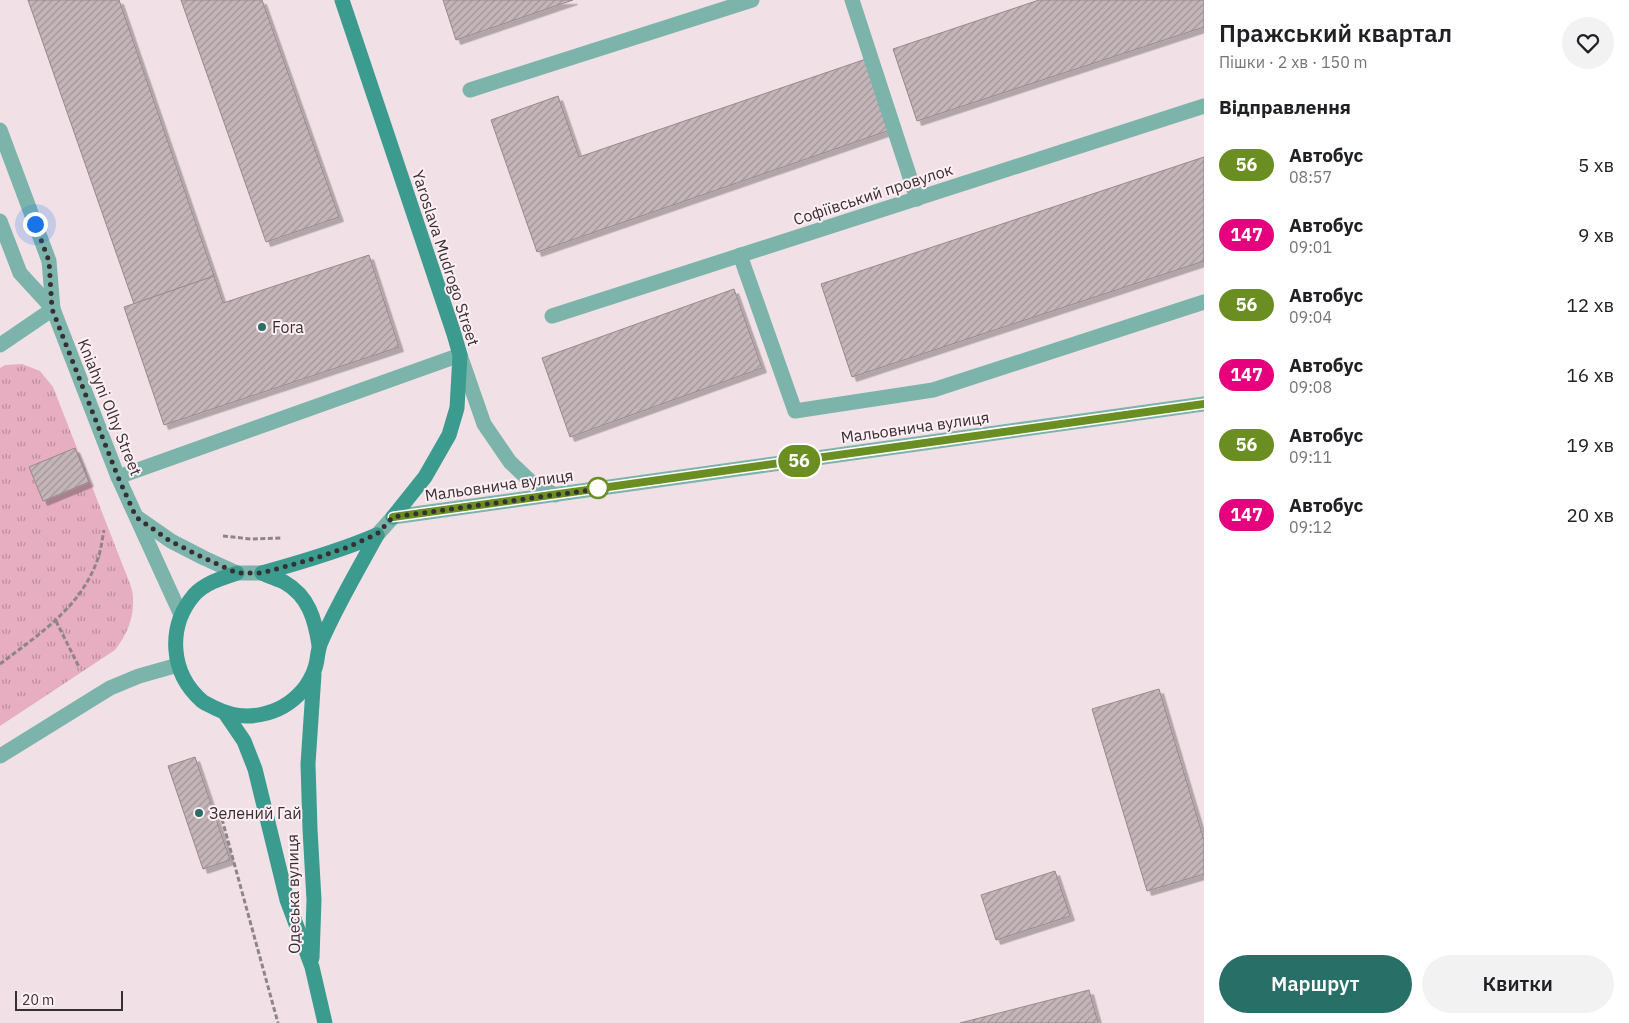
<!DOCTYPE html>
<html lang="uk">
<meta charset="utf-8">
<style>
body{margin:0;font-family:"IBM Plex Sans",sans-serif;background:#f2f2f2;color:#202124;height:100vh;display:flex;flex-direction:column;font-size:19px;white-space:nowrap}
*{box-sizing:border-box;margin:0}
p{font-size:16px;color:#757577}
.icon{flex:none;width:28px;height:28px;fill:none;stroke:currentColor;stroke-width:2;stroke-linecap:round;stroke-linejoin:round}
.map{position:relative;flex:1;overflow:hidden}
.details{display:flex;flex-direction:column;background:#fff;width:425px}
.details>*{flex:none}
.badge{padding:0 10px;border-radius:16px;font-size:18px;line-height:32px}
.scale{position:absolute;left:15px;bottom:12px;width:108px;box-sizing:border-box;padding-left:5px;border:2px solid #363031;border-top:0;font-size:14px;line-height:18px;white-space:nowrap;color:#363031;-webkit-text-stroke:4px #ffeef3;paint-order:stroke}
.you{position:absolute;width:25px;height:25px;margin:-12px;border:4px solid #fff;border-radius:50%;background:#1a73e8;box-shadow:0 0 0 8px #1a73e833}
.map>.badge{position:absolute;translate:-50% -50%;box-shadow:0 0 0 2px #fff}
h2{padding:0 15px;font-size:19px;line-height:45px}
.round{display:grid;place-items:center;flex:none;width:52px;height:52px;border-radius:26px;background:#f2f2f2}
.headline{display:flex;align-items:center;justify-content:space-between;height:85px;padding:0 15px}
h1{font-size:24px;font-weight:600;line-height:38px}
.primary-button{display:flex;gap:10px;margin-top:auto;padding:10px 15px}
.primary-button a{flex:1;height:58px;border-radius:30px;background:#286f67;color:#fff;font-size:20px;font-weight:600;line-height:58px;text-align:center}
.primary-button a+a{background:#f2f2f2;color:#202124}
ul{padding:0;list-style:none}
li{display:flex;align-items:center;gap:15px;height:70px;padding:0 15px}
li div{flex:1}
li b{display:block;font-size:19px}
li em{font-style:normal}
li .badge{min-width:55px;font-weight:700;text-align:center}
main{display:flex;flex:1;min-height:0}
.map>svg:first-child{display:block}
</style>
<main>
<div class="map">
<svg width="1204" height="1023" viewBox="0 0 1204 1023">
<defs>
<pattern id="grass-tufts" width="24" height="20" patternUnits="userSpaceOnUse" patternTransform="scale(1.25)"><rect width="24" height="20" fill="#e6aec0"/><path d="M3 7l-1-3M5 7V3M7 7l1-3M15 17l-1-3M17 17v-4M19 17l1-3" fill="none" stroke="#bb8e9d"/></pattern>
<pattern id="building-hatch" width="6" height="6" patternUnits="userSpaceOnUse" patternTransform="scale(1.25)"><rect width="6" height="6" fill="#c4b5b9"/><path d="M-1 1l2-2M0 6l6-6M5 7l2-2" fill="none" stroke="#a09497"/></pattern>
<filter id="shadow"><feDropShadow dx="4.5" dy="4.5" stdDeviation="0" flood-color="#0004"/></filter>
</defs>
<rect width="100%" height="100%" fill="#f1e1e6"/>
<!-- grass -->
<path fill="url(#grass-tufts)" d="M22,364L40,371L53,387L125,571C128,579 133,589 133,598C134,619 127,634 115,650L0,726V368L5,365Z"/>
<!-- building -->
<g fill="url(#building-hatch)" stroke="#98898d" filter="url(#shadow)">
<path d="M28,0H119L214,276L134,304Z"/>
<path d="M181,0H262L339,217L266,242Z"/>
<path d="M443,0H573L456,40Z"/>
<path d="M1039,0H1204V27L917,121L893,49Z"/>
<path d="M869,58L893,129L537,252L491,120L558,96L579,157Z"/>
<path d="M1204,157V261L852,377L821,284Z"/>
<path d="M369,255L399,347L164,425L124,307L214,276L223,303Z"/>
<path d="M734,289L762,368L570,437L542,358Z"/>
<path d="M75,448L89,482L43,501L29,467Z"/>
<path d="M1159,689L1204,840V874L1147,891L1092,709Z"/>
<path d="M195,757L230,860L203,869L168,766Z"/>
<path d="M1055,871L1070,916L996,940L981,895Z"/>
<path d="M1089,990L1098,1023H960Z"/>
</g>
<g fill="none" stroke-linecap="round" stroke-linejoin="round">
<!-- path -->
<g stroke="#8f8587" stroke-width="3" stroke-dasharray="5 2.5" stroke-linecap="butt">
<path d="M223,536L251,539L281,538"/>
<path d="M56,621L79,667"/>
<path d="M0,664C38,635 80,608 97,561C101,551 102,540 104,530"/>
<path d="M222,819L278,1023"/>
</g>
<!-- service -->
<g stroke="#7cb4ac" stroke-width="15">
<path d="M852,0L917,199"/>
<path d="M470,90L752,0"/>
<path d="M740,255L795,411L933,390L1204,302"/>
<path d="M118,477L460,355"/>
</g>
<!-- minor -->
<g stroke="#7cb4ac" stroke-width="15">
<path d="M0,130L49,261L53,309L118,477L181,615"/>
<path d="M0,221L20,273L53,309"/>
<path d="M552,316L1204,106"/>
<path d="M0,345L53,309"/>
<path d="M460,355L484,424L510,462L530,481L555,495"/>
<path d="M393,517L1204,404"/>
<path d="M138,518L171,541L204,558L237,573"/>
<path d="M0,756L110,688L139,676L178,665"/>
</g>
<!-- tertiary -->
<g stroke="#7cb4ac" stroke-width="15">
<path d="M377,535L393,517"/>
<path d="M237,573H262"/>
</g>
<!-- secondary -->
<g stroke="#3b9b8f" stroke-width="15">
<path d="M342,0L454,334L460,355L457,408L449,435L425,477L393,517"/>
<path d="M237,573C222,578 205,583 194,595C167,627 170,673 202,701C206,704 211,706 215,708C244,723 280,716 302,691C307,686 313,675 315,668C318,660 317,651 321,642C337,605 358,570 377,535"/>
<path d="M262,573C302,562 340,551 377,535"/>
<path d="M262,573C269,576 277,579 284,582C309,596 315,620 319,645"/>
<path d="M225,713L244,741L255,769L287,900L312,967L325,1023"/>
<path d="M312,958L314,900L310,829L308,764L314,674"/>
</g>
</g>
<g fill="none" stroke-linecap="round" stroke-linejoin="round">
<defs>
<path id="line" d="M393,517L1204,404"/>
</defs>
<!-- line casing -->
<use href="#line" stroke="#fff" stroke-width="11"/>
<!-- line -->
<use href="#line" stroke="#6b8e23" stroke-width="8"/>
<!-- walk -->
<path stroke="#363031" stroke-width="5" stroke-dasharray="0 9" d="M35,224L49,261L52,309L118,477L136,517L170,541L204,558L237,573H262L316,558L348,547L377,534L393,517L605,488H598"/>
</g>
<!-- markers -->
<g fill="#286f67" stroke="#ffeef3" stroke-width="2">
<circle cx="262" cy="327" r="5"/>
<circle cx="199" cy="813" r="5"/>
</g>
<circle fill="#fff" stroke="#6b8e23" stroke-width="2.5" cx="598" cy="488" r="10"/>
<g text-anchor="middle" stroke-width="4" stroke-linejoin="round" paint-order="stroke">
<!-- street labels -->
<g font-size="16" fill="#363031" stroke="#ffeef3">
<text transform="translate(873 194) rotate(-18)" y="6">Софіївський провулок</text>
<text transform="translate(446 258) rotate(72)" y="6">Yaroslava Mudrogo Street</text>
<text transform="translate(110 407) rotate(68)" y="6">Kniahyni Olhy Street</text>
<text transform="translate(915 427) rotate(-8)" y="6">Мальовнича вулиця</text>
<text transform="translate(499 485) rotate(-8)" y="6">Мальовнича вулиця</text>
<text transform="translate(293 894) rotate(-91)" y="6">Одеська вулиця</text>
</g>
<!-- poi labels -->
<g font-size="16" fill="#363031" stroke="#ffeef3" text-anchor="start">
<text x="272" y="333">Fora</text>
<text x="209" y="819">Зелений Гай</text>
</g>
</g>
</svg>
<div class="scale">20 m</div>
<div class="you" style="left:35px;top:224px"></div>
<b class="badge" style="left:799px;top:461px;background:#6b8e23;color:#fff">56</b>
</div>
<section class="details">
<div class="headline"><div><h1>Пражський квартал</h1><p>Пішки · 2 хв · 150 m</p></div><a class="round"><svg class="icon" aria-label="heart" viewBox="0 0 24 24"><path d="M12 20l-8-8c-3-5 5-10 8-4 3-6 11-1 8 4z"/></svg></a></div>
<h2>Відправлення</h2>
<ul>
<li><span class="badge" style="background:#6b8e23;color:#fff">56</span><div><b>Автобус</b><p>08:57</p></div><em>5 хв</em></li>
<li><span class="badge" style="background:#e6007e;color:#fff">147</span><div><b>Автобус</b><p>09:01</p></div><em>9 хв</em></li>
<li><span class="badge" style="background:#6b8e23;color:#fff">56</span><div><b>Автобус</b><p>09:04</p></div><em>12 хв</em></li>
<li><span class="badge" style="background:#e6007e;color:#fff">147</span><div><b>Автобус</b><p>09:08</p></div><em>16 хв</em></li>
<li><span class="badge" style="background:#6b8e23;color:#fff">56</span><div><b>Автобус</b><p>09:11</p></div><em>19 хв</em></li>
<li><span class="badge" style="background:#e6007e;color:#fff">147</span><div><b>Автобус</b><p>09:12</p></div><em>20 хв</em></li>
</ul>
<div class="primary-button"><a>Маршрут</a><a>Квитки</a></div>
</section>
</main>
